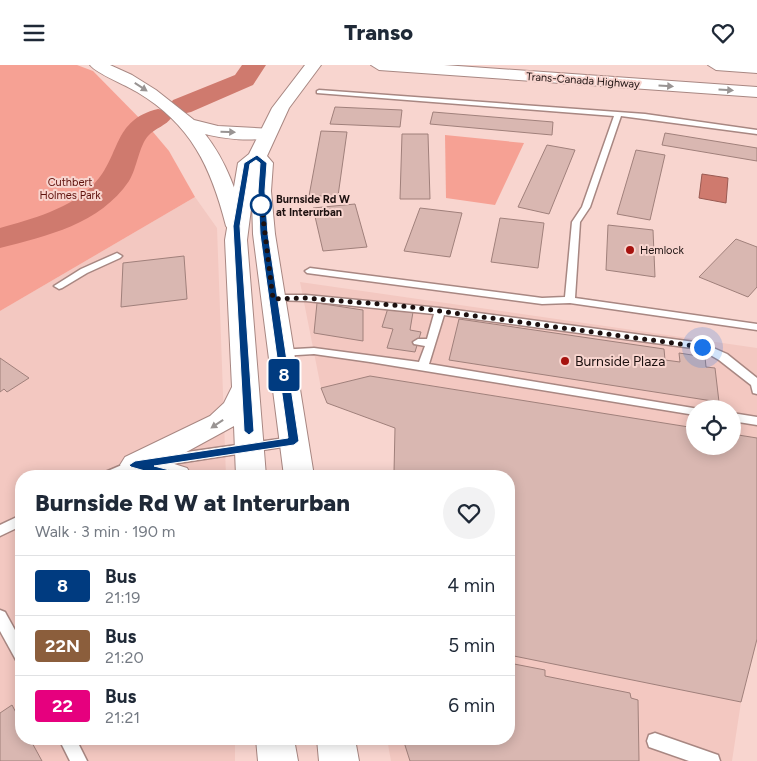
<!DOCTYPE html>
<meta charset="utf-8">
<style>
body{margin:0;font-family:Figtree,sans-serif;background:#f2f2f3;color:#1f2937;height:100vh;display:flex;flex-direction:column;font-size:19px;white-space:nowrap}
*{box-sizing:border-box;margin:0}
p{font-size:16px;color:#747a83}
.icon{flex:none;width:28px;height:28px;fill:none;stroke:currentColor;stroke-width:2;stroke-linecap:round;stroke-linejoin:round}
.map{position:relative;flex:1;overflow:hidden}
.details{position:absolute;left:15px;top:405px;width:500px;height:275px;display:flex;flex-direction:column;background:#fff;border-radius:20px;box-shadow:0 2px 12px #0003}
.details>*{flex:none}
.badge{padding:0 10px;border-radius:4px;font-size:18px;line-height:32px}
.tools{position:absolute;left:686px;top:335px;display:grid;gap:10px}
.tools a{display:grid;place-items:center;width:55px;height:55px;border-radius:50%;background:#fff;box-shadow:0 2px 12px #0003;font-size:25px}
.you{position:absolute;width:25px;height:25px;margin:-12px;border:4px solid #fff;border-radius:50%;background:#1a73e8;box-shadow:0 0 0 8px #1a73e833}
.map>.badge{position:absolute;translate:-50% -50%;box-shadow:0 0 0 2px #fff}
.round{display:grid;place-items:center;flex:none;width:52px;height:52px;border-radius:26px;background:#f2f2f3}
.head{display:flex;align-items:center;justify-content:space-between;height:85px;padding:0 20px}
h1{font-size:24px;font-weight:800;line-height:38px}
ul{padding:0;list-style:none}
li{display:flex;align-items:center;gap:15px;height:60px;padding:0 20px;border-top:1px solid #e0e1e3}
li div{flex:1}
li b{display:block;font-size:19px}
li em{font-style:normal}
li .badge{min-width:55px;font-weight:700;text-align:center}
header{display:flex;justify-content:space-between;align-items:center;height:65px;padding:0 20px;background:#fff;font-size:22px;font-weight:800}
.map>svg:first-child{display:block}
</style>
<header><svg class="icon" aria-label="menu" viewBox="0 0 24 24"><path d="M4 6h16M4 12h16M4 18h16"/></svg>Transo<svg class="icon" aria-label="heart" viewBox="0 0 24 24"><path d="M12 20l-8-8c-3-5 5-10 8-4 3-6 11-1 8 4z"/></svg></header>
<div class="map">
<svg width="757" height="696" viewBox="0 0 757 696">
<rect width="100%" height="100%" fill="#f8d5cf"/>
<!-- built -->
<g fill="#f3c8c1">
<path d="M195,132L217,163L226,411H21V674H235V696H0V246Z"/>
<path d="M300,217L757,283V373L733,369L732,344H695V363L370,311L321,323Z"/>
<path d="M509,590L741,637L732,696H391L387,674H509Z"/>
</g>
<!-- green -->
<g fill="#f6a194">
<path d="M0,0H77L93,6L153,67L169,86L195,132L0,246Z"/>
<path d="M445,70L524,78L495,140L446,133Z"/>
</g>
<!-- water -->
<path fill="#cf7a6e" stroke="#9a5a52" d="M702,109L728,113L726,138L699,133Z"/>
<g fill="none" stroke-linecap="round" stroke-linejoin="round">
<!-- river -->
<g fill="#cf7a6e" fill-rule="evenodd">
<path d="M242,0H266L253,20L191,47L182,49L173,47L169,41L173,35L235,10Z"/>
<path d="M158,44L168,46L172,52C166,61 155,63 148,71C139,81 137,103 129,116C100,159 47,171 0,183V163C32,154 70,144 94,119C121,91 112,55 158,44Z"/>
</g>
</g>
<!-- building -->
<g fill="#d9b7b1" stroke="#a0807b">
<path d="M335,42L402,45L400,62L330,59Z"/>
<path d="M433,47L553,57L552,70L430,59Z"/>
<path d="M321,66L347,67L338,131H309Z"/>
<path d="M665,68L757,83V96L662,80Z"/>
<path d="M402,69H428L430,134H400Z"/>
<path d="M547,80L575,85L549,149L518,142Z"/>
<path d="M636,85L665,90L650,155L617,149Z"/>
<path d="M355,139L367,182L323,186L313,143Z"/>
<path d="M420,143L462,148L450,192L404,186Z"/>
<path d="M500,153L544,158L538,203L491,197Z"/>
<path d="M608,160L653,165L655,212L606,205Z"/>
<path d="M736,174L757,182V222L748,232L699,212Z"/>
<path d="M184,191L187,234L121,242L123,198Z"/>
<path d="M317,238L363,245V276L314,268Z"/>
<path d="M388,243L413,247L410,265L421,267L415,287L387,283L393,264L382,262Z"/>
<path d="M459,254L664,284L665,295L680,297L679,288L705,292L706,302L715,303L719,337L449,295Z"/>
<path d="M0,293L29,313L7,327L4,324L0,327Z"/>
<path d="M370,311L695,363V381H732V369L757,373V574L741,637L509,590V411H371L394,407L395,363L327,338L321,323Z"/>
<path d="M509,598L545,605V611L630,628L631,633L638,635L639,696H410L403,674H509Z"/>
<path d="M12,640L21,657V674H30L42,696H0V648Z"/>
</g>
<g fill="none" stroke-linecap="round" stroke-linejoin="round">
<defs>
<g id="lane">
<path d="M319,25L645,49L757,65V69L621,51L590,142L580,157L575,233L757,259V265L570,238L542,239L307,208L305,206L310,203L542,233L565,232L572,157L582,142L614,51L317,28V26Z"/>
<path d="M117,188L122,191L120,193L87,208L62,223L59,224L54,221L81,204Z"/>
<path d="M273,230H306L440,243L702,278L727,289L757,313V329L753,328L751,320L719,295L700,284L444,250L429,299L699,344H695V350L370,297L314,289L281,291L277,289L276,287L277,285L314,283L419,297L425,281L414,279L413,277L418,274H427L434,249L306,236L270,235L268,233L270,231Z"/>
<path d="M732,348L757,352V360L732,356Z"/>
<path d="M294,372L298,373L300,376L298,379L294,380L159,401L155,399L153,396L155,393L159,391Z"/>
<path d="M136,394L140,396L142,399L140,402L119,411H101L103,408Z"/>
<path d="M21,450V461L0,471V460Z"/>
<path d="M0,545L5,547L21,576V597L16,595L0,566Z"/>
<path d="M655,668L718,690L720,696H689L649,682L647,676L649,670Z"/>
<path d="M59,674H76L87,696H70Z"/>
</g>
<g id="secondary">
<path d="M305,0H321L289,43L267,91L273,98L271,126L275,169L314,411H284L253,169L252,136L247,175L266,411H236L234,361L168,397L187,403L192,411H134L125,408L120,400L125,392L210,351L224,338L232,322L225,175L238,98L249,89L272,43Z"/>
<path d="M256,674H294L298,696H258Z"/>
<path d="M317,674H355L359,696H319Z"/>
</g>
<g id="highway">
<path d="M90,0H110L132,10L156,25L194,55L218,61L272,64L275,68L272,72C252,77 225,74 205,69C227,97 237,128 246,161L243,165L236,167L229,165L226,161C211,102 191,59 137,27C126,20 97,9 90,0Z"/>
<path d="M371,0H444L757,22V32L379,5Z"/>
<path d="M708,0H757V8L716,5Z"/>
</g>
</defs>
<!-- lane casing -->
<use href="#lane" stroke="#a88782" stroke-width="3"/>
<!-- secondary casing -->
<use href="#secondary" stroke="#a88782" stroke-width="2"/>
<!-- highway casing -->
<use href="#highway" stroke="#a88782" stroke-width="2"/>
<!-- lane -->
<use href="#lane" fill="#fff" fill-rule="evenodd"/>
<!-- secondary -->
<use href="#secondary" fill="#fff" fill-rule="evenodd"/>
<!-- highway -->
<use href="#highway" fill="#fff" fill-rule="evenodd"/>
</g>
<!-- one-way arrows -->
<defs><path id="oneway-solid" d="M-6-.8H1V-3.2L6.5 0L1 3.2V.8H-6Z" transform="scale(1.25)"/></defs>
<g fill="#999493">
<use href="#oneway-solid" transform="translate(666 21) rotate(4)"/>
<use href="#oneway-solid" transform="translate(141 22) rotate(33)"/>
<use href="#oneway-solid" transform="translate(726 25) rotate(4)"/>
<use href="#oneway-solid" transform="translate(228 67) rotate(2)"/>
<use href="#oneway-solid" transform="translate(217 359) rotate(146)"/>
</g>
<!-- line -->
<path fill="#003b80" stroke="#fff" d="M257,90L267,98L265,126L268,169L299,376L294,380L154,401L181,408V414L177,415L131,402L129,400L135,396L288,373L260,169L258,126L260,98L256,95L250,99L240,161L254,366L249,370L244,366L233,161L244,98Z"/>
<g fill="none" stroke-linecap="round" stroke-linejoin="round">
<!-- walk -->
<path stroke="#1d1110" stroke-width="5" stroke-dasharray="0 9" d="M261,140V136L273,234L306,233L403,241L702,282"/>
</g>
<!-- markers -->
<circle fill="#fff" stroke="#003b80" stroke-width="2.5" cx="261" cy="140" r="10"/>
<g fill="#a6120e" stroke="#f8d5cf" stroke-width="2">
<circle cx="630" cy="185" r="5"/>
<circle cx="565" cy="296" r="5"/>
</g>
<g text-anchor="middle" stroke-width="4" stroke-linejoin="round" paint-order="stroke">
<!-- far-street labels -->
<g font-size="11" fill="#1d1110" stroke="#f8d5cf">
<text transform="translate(583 15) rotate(4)" y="4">Trans-Canada Highway</text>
</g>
<!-- far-park labels -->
<g font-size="11" fill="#5f120d" stroke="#f8d5cf">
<text x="70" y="121">Cuthbert<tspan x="70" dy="13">Holmes Park</tspan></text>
</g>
<!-- far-stop labels -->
<g font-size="11" font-weight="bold" fill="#1d1110" stroke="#f8d5cf" text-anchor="start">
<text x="276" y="138">Burnside Rd W<tspan x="276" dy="13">at Interurban</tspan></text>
</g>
<!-- far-poi labels -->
<g font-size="11" fill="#1d1110" stroke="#f8d5cf" text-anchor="start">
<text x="640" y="189">Hemlock</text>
</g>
<!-- poi labels -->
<g font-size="14" fill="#1d1110" stroke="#f8d5cf" text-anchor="start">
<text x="575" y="301">Burnside Plaza</text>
</g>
</g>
</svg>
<div class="tools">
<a><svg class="icon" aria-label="locate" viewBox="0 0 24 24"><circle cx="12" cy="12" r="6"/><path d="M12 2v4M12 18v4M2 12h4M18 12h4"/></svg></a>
</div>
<div class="you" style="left:702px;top:282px"></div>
<b class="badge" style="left:284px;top:310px;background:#003b80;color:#fff">8</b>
<section class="details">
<div class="head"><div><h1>Burnside Rd W at Interurban</h1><p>Walk · 3 min · 190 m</p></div><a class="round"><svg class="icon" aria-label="heart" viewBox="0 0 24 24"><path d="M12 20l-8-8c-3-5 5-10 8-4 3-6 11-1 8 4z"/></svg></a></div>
<ul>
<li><span class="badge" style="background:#003b80;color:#fff">8</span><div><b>Bus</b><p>21:19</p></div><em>4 min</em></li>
<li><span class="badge" style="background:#8b5e3c;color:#fff">22N</span><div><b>Bus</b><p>21:20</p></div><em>5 min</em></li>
<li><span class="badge" style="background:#e6007e;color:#fff">22</span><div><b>Bus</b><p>21:21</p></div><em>6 min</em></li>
</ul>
</section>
</div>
